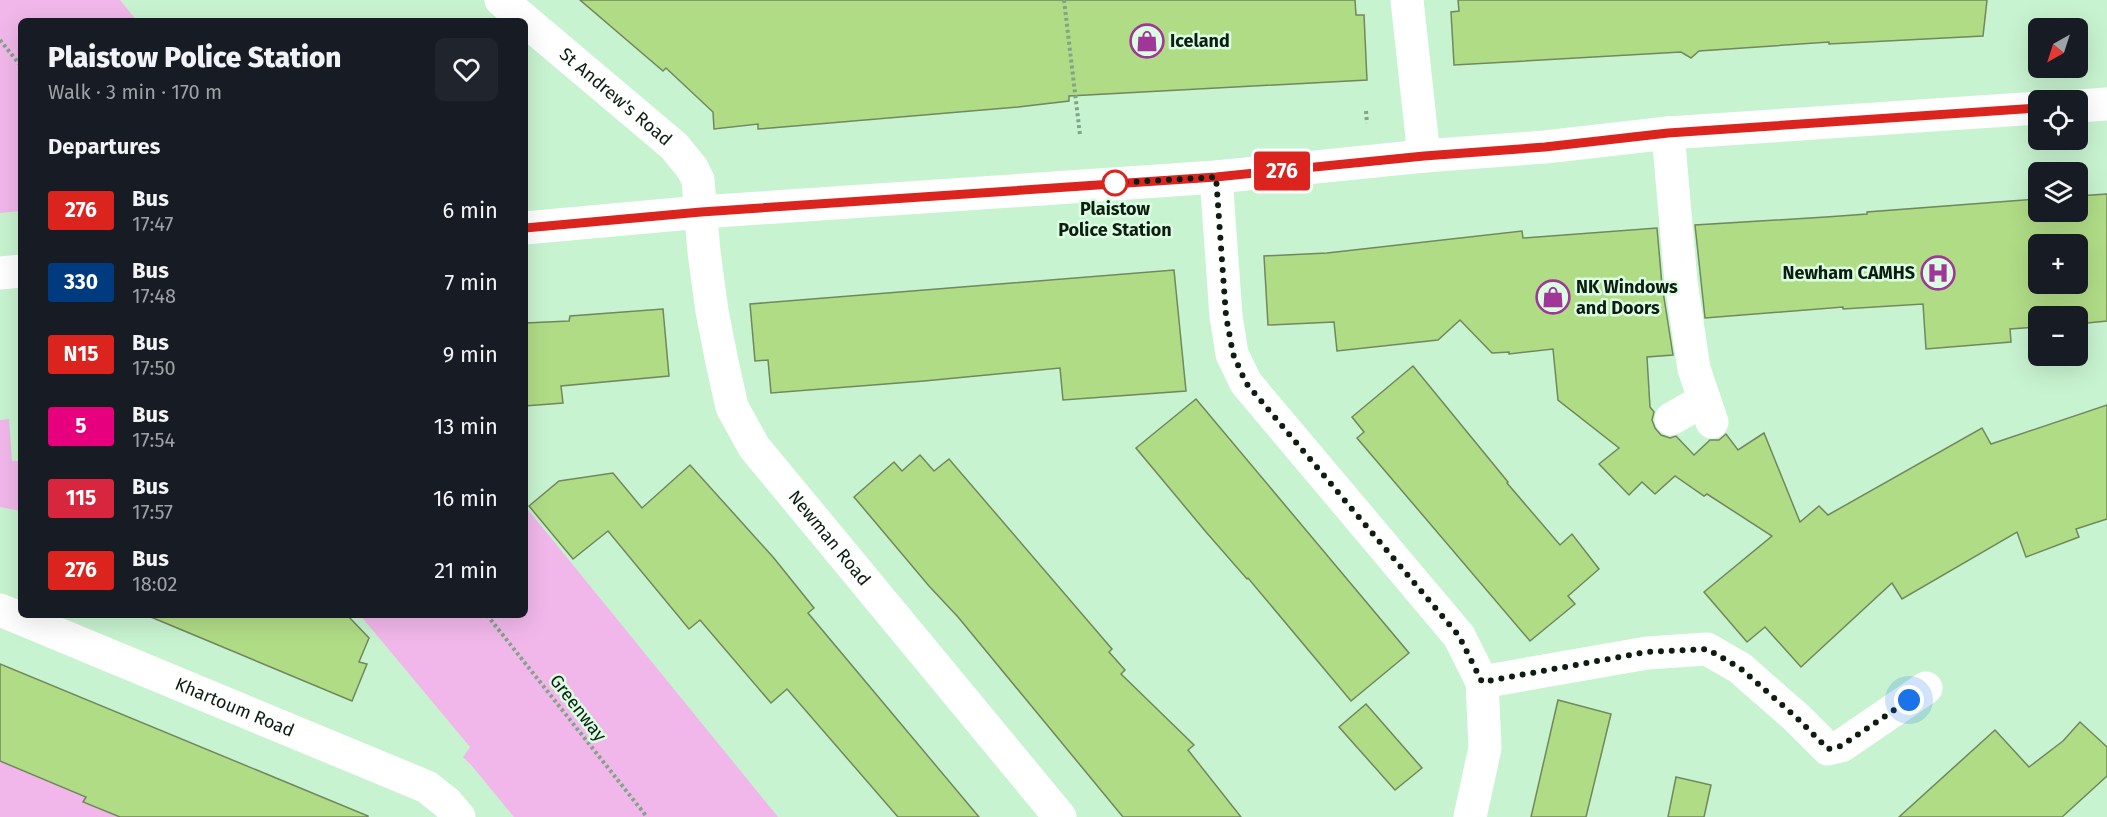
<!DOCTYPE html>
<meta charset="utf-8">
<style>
body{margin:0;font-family:"Fira Sans",sans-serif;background:#20242c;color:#f1f3f6;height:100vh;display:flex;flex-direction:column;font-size:22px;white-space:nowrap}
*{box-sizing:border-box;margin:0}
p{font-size:20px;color:#9ea1a6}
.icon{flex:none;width:33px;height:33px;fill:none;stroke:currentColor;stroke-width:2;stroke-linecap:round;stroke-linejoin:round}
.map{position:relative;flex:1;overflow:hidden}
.drawer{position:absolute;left:18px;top:18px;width:510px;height:600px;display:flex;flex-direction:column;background:#171b24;border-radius:9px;box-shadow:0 6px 24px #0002}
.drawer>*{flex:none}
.badge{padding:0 12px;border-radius:4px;font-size:21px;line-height:39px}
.needle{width:39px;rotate:219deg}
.tools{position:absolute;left:2028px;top:18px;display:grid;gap:12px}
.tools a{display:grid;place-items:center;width:60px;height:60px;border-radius:9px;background:#171b24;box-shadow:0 6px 24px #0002;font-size:30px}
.you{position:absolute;width:30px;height:30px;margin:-15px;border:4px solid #fff;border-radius:50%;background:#1a73e8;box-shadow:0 0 0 9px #1a73e833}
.map>.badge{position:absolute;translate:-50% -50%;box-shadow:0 0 0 3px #fff}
h2{padding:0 30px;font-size:22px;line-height:54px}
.round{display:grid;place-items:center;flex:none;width:63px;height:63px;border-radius:9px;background:#20242c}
.overview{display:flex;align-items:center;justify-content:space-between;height:102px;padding:0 30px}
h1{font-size:28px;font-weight:800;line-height:45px}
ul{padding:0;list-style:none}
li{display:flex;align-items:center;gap:18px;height:72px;padding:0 30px}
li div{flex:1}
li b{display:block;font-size:22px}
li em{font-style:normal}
li .badge{min-width:66px;font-weight:700;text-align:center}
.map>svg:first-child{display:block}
</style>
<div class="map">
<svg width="2107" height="817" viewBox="0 0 2107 817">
<rect width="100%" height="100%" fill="#c8f3d0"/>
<!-- green -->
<g fill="#f1b7ea">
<path d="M0,0H120L137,21H21V211L0,213Z"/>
<path d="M9,419L12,461H21V511L0,507V420Z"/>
<path d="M525,506L778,817H514L472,766L463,757L470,747L360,615H525Z"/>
<path d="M0,745L14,767L57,784L91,785L84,802L124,817H0Z"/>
</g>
<!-- building -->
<g fill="#b1dc86" stroke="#71875d" stroke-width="1.5" fill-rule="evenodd">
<path d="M580,0H1355L1356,15H1364L1367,80L1069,96V101L1018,107L758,129V124L714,129L713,112L666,68L663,71Z"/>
<path d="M1458,0H1987L1983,36L1829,44V42L1699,51L1691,58L1681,52L1454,65L1451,12L1459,11Z"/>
<path d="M2107,194V321L2078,324V316H2038V327L2010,329L2011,342L1926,349L1923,304L1843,309V307L1705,318L1695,225L1826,217L1867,214V212L2038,199V212H2078V196ZM2038,244H2078V284H2038Z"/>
<path d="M1657,228L1662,285L1673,355L1647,357L1650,407L1654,412L1652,420L1655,428L1661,435L1670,438L1676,436L1694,455L1710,440H1719L1726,434L1738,450L1764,433L1800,522L1819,506L1828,515L1982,428L1991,444L2107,405V519L2076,529L2079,537L2026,557L2017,532L1902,599L1892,583L1801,667L1765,627L1747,642L1704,592L1772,536L1707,494L1704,496L1675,476L1655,494L1642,482L1629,495L1599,464L1619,448L1558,400L1553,349L1509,354V352L1492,353L1460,320L1438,340L1337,351L1334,322L1268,325L1264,256L1327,253L1522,231L1523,238Z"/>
<path d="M1174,270L1186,391L1063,400L1060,368L924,381L771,393L768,360L755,361L750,304Z"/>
<path d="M663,309L669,376L561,386L563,403L525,406V323L569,321L570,316Z"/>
<path d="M1413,366L1508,482L1507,483L1560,545L1572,534L1599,569L1568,596L1575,604L1530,641L1357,438L1364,432L1352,417Z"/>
<path d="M1196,399L1409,653L1351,701L1248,578L1247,579L1206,532L1136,448Z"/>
<path d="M920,455L934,471L949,459L1112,649L1109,652L1125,670L1121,674L1194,745L1188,750L1241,817H1123L958,617L929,586L854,497L894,462L902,471Z"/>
<path d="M690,465L773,557L814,608L808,613L979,817H898L787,689L771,703L700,620L689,629L608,531L573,559L529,506L559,481L613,473L642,508Z"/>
<path d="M146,615H347L369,638L359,662L367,664L352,701Z"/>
<path d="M0,664L368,816V817H120L83,802L86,797L0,761Z"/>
<path d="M1558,700L1611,714L1586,817H1531Z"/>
<path d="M1366,704L1422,768L1395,790L1339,727Z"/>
<path d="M2080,722L2107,747V776L2062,817H1899L1995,730L2029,767L2063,741Z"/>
<path d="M1676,777L1711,785L1704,817H1668Z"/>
</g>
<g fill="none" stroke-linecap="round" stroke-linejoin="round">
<!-- path -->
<g stroke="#82a388" stroke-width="4" stroke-dasharray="3 3" stroke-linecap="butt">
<path d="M1064,0L1080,135"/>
<path d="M0,40L21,66"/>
<path d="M1366,111L1367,123"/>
<path d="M487,615L647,817"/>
</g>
<!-- minor -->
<g stroke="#fff" stroke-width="33">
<path id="s1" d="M501,0L674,146L692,168L698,180L704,252L712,311L722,362L732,407L754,447L1060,817"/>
<path d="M1407,0L1424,156"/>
<path d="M1668,133L1681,282L1694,369L1712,422"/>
<path d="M1216,177L1226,316L1232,354L1246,383L1459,636L1482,682L1485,748L1470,817"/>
<path d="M1671,419L1704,400"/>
<path id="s2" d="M0,610L427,787L447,803L459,817"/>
<path d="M1482,682L1647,653L1707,649L1740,668L1797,718L1828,749L1841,746L1926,688"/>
</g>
<!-- major -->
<g stroke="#fff" stroke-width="33">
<path d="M2078,106L2107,104"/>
<path d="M525,228L701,212L1216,177L1424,156L1545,147L1668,133L2038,108"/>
<path d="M0,273L21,271"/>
</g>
</g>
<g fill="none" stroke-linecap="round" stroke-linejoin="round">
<defs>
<path id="line" d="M525,228L701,212L1216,177L1424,156L1545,147L1668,133L2038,108"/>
</defs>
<!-- line casing -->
<use href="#line" stroke="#fff" stroke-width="14"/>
<!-- line -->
<use href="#line" stroke="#dc241f" stroke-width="9"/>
<!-- walk -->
<path stroke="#0d1d11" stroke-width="6" stroke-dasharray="0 10.8" d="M1115,183L1216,177L1226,316L1233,354L1246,383L1459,636L1482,682L1647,652L1707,649L1740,668L1797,718L1828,749L1841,746L1909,700"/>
</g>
<!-- icons -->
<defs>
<symbol id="shop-ring" viewBox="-11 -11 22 22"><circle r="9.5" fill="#dbfee2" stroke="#9f3698" stroke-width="1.5"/><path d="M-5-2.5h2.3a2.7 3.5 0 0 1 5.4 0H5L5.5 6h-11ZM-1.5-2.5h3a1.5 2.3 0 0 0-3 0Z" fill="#9f3698"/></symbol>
<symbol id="hospital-ring" viewBox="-11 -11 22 22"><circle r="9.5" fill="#dbfee2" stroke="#9f3698" stroke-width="1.5"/><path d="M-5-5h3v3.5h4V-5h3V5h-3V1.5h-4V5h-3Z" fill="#9f3698"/></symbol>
</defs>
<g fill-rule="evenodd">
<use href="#shop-ring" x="1128" y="22" width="38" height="38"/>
<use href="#hospital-ring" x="1919" y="254" width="38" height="38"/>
<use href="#shop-ring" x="1534" y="278" width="38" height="38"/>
</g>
<!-- markers -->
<circle fill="#fff" stroke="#dc241f" stroke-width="3" cx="1115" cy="183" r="12"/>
<g text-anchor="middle" stroke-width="5" stroke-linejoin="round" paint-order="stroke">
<!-- poi labels -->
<g font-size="18" font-weight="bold" fill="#0d1d11" stroke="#dbfee2" text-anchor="start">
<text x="1170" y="47">Iceland</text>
<text x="1915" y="279" text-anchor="end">Newham CAMHS</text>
<text x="1576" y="293">NK Windows<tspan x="1576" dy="21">and Doors</tspan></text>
</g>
<!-- street labels -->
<g font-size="18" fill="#0d1d11" stroke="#dbfee2">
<text dy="6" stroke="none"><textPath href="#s1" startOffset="150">St Andrew's Road</textPath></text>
<text dy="6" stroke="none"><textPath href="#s1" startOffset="662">Newman Road</textPath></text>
<text dy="6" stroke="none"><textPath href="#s2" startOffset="254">Khartoum Road</textPath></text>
<text transform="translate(578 708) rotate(52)" y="6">Greenway</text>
</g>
<!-- stop labels -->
<g font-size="18" font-weight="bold" fill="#0d1d11" stroke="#dbfee2">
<text x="1115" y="215">Plaistow<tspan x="1115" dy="21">Police Station</tspan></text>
</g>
</g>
</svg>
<div class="tools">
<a><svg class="needle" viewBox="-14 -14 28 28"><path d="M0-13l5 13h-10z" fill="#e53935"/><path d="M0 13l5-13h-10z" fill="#9ea1a6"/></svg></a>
<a><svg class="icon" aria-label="locate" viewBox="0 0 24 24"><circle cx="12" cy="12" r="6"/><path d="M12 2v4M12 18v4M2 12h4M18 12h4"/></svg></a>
<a><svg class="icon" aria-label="layers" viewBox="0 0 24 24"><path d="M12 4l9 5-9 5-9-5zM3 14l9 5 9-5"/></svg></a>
<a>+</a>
<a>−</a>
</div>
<div class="you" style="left:1909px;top:700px"></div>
<b class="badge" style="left:1282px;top:171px;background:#dc241f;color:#fff">276</b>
<section class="drawer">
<div class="overview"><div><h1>Plaistow Police Station</h1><p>Walk · 3 min · 170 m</p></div><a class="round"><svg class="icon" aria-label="heart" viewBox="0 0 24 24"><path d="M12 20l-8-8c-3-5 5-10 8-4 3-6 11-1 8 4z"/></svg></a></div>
<h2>Departures</h2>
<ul>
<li><span class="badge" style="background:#dc241f;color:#fff">276</span><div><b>Bus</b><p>17:47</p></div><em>6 min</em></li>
<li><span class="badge" style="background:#003b80;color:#fff">330</span><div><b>Bus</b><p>17:48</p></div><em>7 min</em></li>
<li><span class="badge" style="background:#dc241f;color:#fff">N15</span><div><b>Bus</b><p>17:50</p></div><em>9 min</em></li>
<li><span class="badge" style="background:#e6007e;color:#fff">5</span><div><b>Bus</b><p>17:54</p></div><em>13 min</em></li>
<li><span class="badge" style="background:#d7263d;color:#fff">115</span><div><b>Bus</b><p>17:57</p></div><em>16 min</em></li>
<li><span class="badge" style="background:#dc241f;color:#fff">276</span><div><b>Bus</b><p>18:02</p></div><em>21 min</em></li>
</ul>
</section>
</div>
